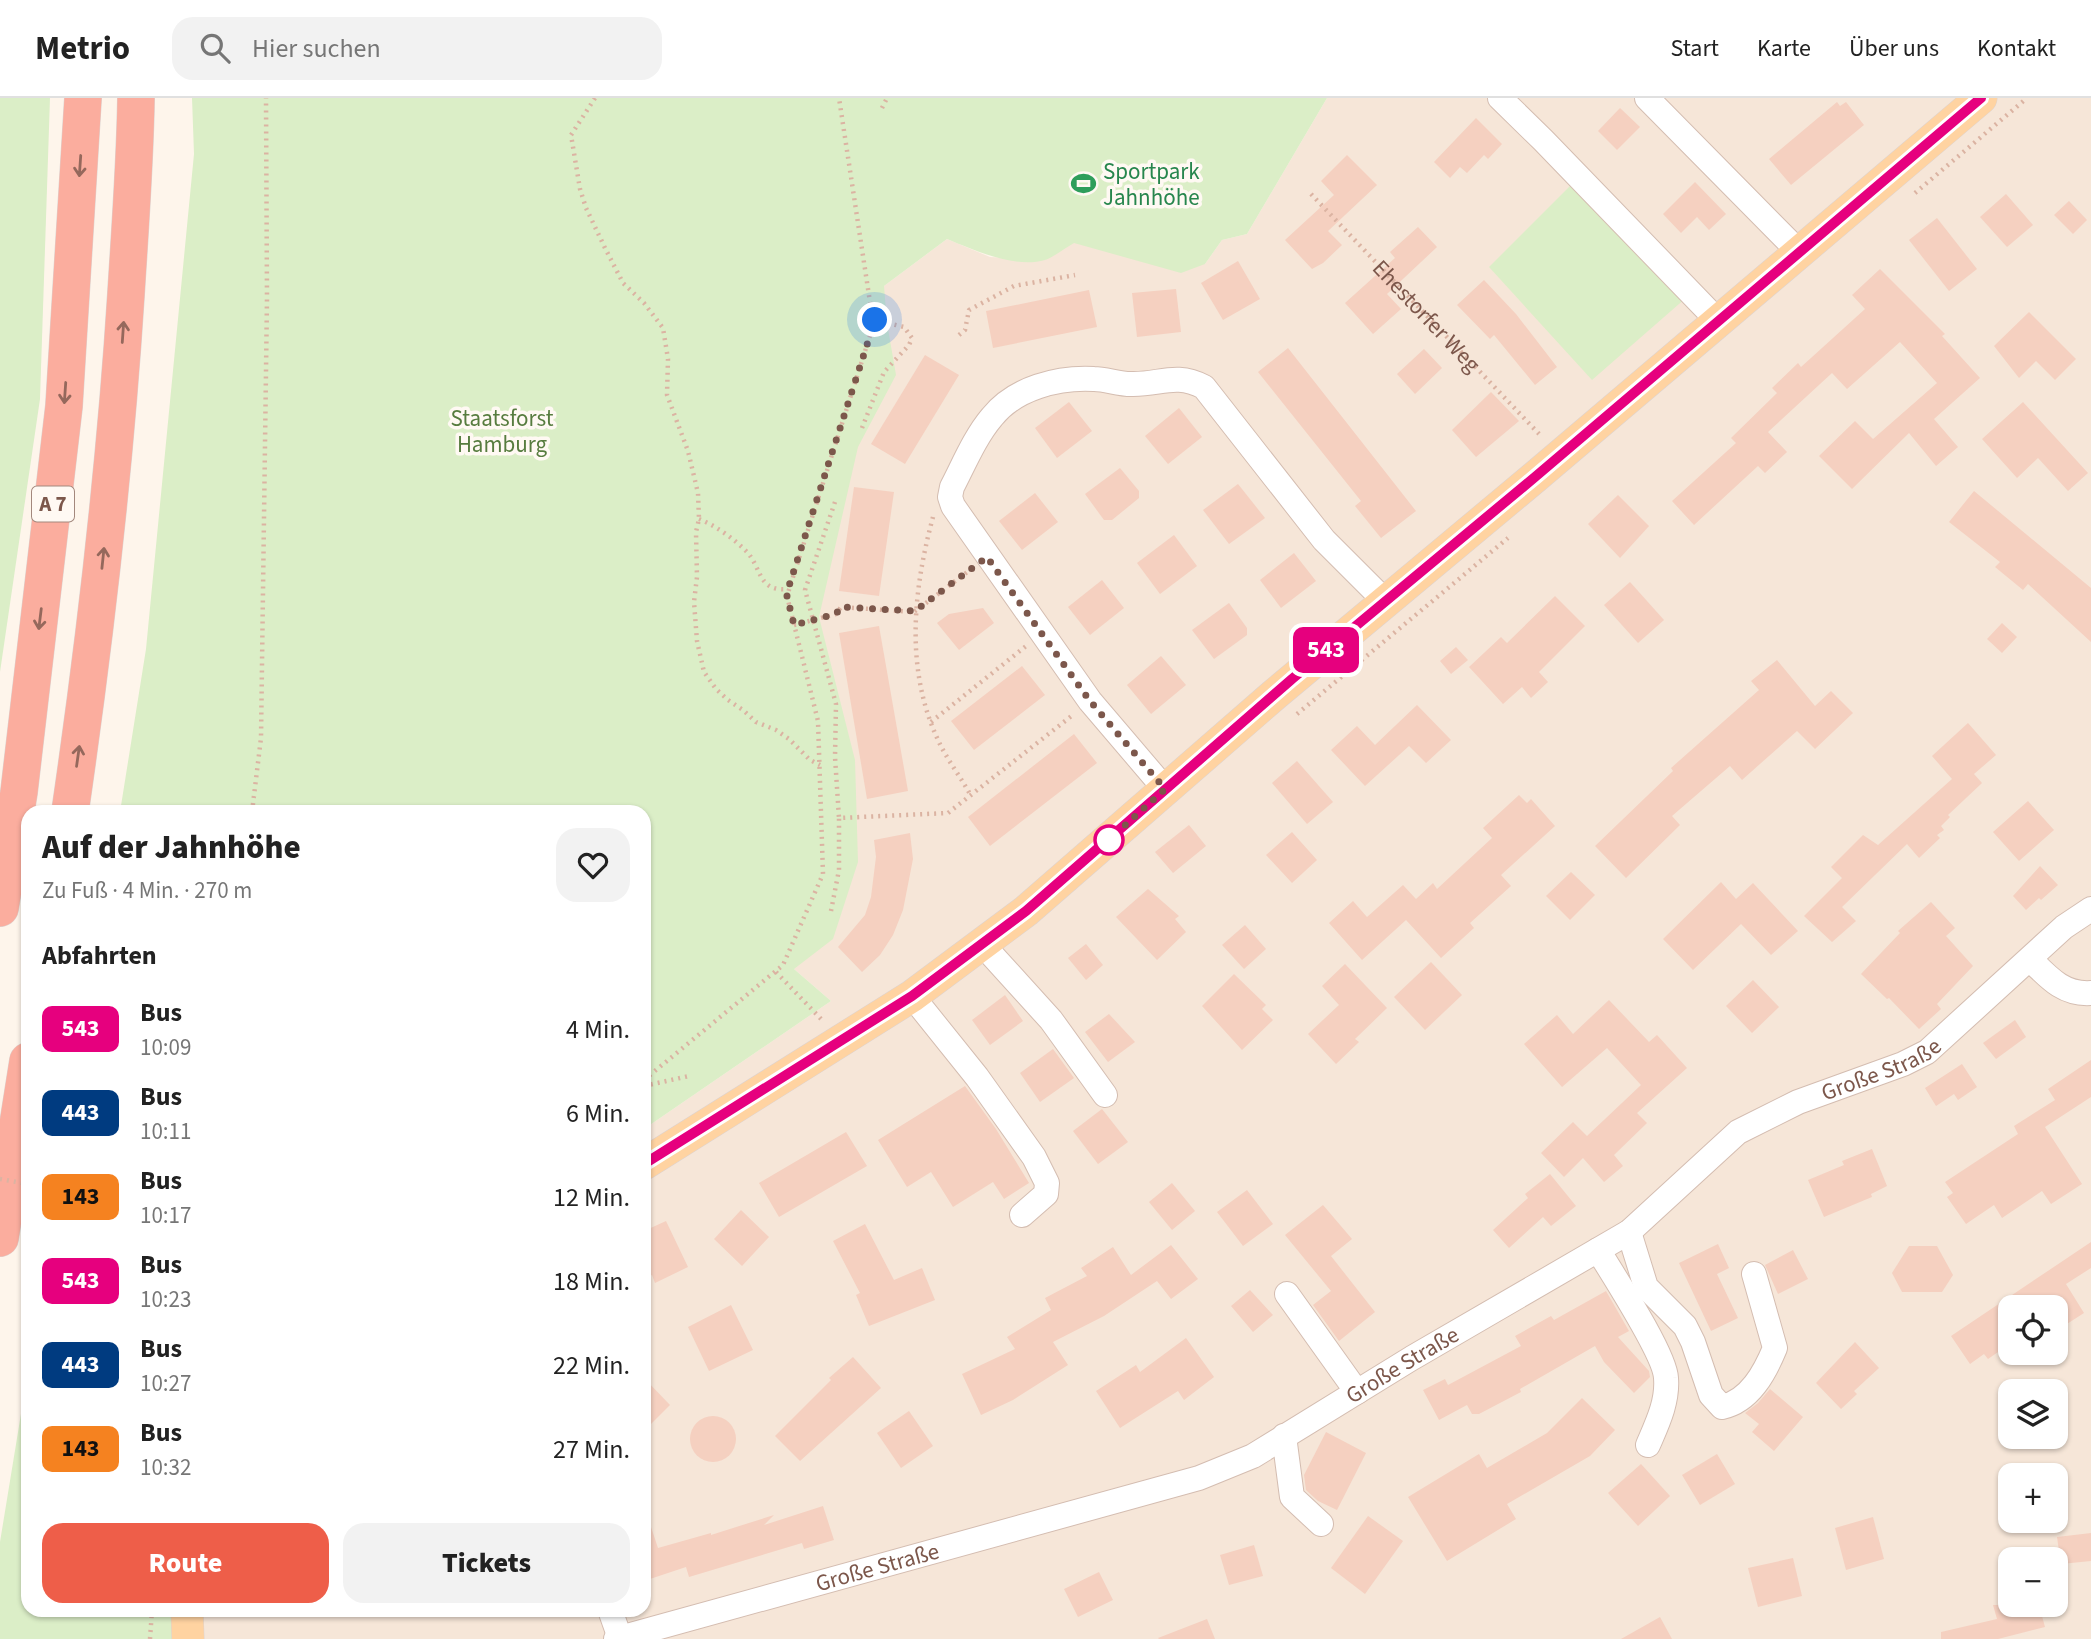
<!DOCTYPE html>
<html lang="de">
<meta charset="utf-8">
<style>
body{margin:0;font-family:"Source Sans 3",sans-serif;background:#f2f2f2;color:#222;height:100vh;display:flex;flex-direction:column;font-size:26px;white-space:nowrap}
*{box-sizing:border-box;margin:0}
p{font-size:23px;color:#767676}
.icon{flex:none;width:38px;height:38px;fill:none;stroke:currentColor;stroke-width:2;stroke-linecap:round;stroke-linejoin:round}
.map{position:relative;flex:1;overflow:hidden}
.sheet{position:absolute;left:21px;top:707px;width:630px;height:812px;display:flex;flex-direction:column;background:#fff;border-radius:21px;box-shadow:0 2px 5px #0004}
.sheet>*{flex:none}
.badge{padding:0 14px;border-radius:10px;font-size:24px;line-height:46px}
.tools{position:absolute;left:1998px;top:1197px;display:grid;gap:14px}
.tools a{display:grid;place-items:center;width:70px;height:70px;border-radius:14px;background:#fff;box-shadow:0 2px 5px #0004;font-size:35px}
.you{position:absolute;width:35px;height:35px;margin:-18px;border:5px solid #fff;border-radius:50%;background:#1a73e8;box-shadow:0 0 0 10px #1a73e833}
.map>.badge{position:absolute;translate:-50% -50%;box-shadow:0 0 0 4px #fff}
h2{padding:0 21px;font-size:26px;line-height:63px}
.round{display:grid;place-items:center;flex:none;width:74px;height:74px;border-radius:21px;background:#f2f2f2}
.summary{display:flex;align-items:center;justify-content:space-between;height:119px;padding:0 21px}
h1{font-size:33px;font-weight:800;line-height:52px}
.cta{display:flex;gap:14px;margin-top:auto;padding:14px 21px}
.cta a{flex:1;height:80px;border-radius:21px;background:#ee5e49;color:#fff;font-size:28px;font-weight:800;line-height:80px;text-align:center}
.cta a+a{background:#f2f2f2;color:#222}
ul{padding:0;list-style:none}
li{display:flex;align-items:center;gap:21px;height:84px;padding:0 21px}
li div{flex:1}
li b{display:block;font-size:26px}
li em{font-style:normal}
li .badge{min-width:77px;font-weight:700;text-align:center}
header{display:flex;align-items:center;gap:42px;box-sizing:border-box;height:98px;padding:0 35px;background:#fff;border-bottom:2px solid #e0e0e0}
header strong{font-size:33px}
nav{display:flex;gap:38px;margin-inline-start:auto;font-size:24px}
.search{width:490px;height:63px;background:#f2f2f2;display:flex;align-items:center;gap:18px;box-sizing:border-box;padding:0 24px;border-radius:21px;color:#767676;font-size:26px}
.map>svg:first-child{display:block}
</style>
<header>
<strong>Metrio</strong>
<div class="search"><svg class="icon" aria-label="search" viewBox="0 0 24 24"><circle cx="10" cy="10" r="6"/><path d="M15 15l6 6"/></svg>Hier suchen</div>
<nav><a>Start</a><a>Karte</a><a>Über uns</a><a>Kontakt</a></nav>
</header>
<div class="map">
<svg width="2091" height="1541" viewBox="0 0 2091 1541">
<rect width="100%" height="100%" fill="#fef5eb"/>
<!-- residential -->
<path fill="#f6e6d8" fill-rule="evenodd" d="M1327,0H2091V1541H176L175,1512H644V1031L831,903L794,871L797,500L884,188L947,141L990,159L1044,162L1074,144L1118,156L1205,166L1222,142L1247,136ZM2011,1209H2056V1255H2011ZM2011,1293H2056V1339H2011ZM2011,1377H2056V1423H2011ZM2011,1461H2056V1507H2011Z"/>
<!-- green -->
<g fill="#dbeec7">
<path d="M0,0H50L40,301L0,574Z"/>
<path d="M192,0H1327L1247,136L1222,142L1205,166L1181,175L1074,145C1065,150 1054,159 1045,162C1015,171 974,152 947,141L884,188L887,225L896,277L858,349L819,519L855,662L858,764L833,841L794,871L831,903L644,1031V714H120L146,551L194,56Z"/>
<path d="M1575,83L1687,199L1592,282L1489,169Z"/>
<path d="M28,1273V1512H175L176,1541H0V1444Z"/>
</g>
<!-- building -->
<g fill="#f5d0c0">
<path d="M1837,4L1840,8L1846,4L1864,27L1791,87L1769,61Z"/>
<path d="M1620,10L1640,29L1617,52L1598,33Z"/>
<path d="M1476,20L1502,46L1488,61L1484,57L1467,75L1460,69L1450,80L1434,64Z"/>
<path d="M1347,57L1377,87L1328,133L1342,147L1323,165L1312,171L1285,142L1334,97L1321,83Z"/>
<path d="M1695,84L1726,116L1709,132L1697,119L1681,135L1663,116Z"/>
<path d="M2006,96L2033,127L2007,149L1980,119Z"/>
<path d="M2069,103L2087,122L2073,136L2054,117Z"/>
<path d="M1937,120L1977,171L1949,193L1909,142Z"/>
<path d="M1418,129L1437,149L1387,196L1401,211L1373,236L1345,205L1395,160L1390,154Z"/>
<path d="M1238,163L1260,201L1223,222L1201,185Z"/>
<path d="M1880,171L1945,236L1942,238L1980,280L1934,321L1958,349L1936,368L1909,335L1852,391L1819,358L1855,323L1873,341L1937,285L1900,244L1847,291L1832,275L1768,334L1787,354L1765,375L1758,368L1694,427L1672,403L1736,345L1731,340L1777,295L1772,290L1798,265L1801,269L1865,211L1852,197Z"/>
<path d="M1484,182L1516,216L1557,269L1535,287L1494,237L1490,241L1457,207Z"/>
<path d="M1176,191L1181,234L1137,239L1132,195Z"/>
<path d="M1089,192L1097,229L993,250L986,213Z"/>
<path d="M2029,214L2076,261L2055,282L2036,263L2019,280L1994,248Z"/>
<path d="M1288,250L1416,413L1381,440L1355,408L1361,403L1258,274Z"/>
<path d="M1424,251L1442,270L1415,296L1397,276Z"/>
<path d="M925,257L959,277L905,366L871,346Z"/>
<path d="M1491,294L1519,323L1476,359L1452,332Z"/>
<path d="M1069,304L1092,333L1057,360L1035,330Z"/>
<path d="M2023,304L2088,375L2068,393L2038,360L2017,380L1982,341Z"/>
<path d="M1179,310L1202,339L1168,366L1145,338Z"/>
<path d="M1120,370L1139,393V400L1112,422H1104L1085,396Z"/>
<path d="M1238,386L1265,420L1229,446L1203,412Z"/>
<path d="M854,389L894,394L879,498L839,493Z"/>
<path d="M1974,393L2091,490V544L2028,486L2023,492L1995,469L2000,464L1949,424Z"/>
<path d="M1035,395L1058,424L1022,452L999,423Z"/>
<path d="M1618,397L1649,428L1620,460L1588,426Z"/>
<path d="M1174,437L1197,468L1160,496L1137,465Z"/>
<path d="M1294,455L1316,483L1281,510L1260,482Z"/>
<path d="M1102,482L1124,510L1090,537L1068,509Z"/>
<path d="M1630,484L1664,522L1638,545L1604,507Z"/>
<path d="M1555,498L1585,528L1539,574L1548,584L1531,600L1522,589L1503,606L1469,569L1501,539L1507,545Z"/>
<path d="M1229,505L1247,530V537L1214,561L1192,532Z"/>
<path d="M983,510L994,525L959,552L937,525L949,516Z"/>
<path d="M2002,525L2017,539L2002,555L1987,541Z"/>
<path d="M879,528L908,693L867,701L839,535Z"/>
<path d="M1456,549L1468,562L1451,576L1440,563Z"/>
<path d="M1161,558L1186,587L1151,616L1127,587Z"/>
<path d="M1777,562L1815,608L1831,593L1853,615L1815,651L1797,633L1742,682L1730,668L1672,718L1680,727L1626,780L1595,748L1673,673L1671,670L1759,592L1751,583Z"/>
<path d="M1022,568L1045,597L974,652L951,623Z"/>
<path d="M1417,607L1451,642L1426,665L1409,648L1365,688L1331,652L1357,628L1375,647Z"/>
<path d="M1968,625L1996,657L1974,676L1982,685L1948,717L1950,719L1941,728L1944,732L1937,737L1940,740L1919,760L1907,746L1842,809L1856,823L1832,844L1804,818L1842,780L1831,769L1863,737L1878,747L1952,681L1932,658Z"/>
<path d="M1074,636L1097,665L990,748L968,719Z"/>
<path d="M1297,663L1333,704L1307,726L1272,685Z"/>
<path d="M1519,697L1527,705L1531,701L1555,728L1501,777L1511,788L1470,825L1474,830L1441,860L1406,822L1362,862L1329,825L1353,803L1367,819L1403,787L1416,801L1433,785L1437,791L1492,740L1483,730Z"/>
<path d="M2028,703L2054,732L2019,763L1993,734Z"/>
<path d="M1189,727L1206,748L1173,775L1155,754Z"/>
<path d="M1292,734L1317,762L1292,785L1266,757Z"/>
<path d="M910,735L913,761L903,812L893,837L880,857L862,874L838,849L865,817L871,799L876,759L874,742Z"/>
<path d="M2040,768L2058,787L2041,802L2039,800L2026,812L2013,798Z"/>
<path d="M1571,774L1595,797L1570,822L1546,798Z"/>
<path d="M1721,784L1736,801L1753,785L1798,833L1771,857L1741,826L1693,872L1663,841Z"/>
<path d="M1148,791L1179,818L1175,821L1186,834L1157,862L1116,819Z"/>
<path d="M1931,804L1955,830L1946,838L1973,868L1937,906L1941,911L1919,931L1889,900L1887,901L1861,876L1900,835L1898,833Z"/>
<path d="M1245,827L1266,851L1244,871L1222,847Z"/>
<path d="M1086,846L1103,867L1086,882L1068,860Z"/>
<path d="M1431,864L1462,897L1425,932L1394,899Z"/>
<path d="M1345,866L1387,910L1355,941L1359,944L1336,966L1308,936L1339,907L1322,888Z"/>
<path d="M1234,876L1266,907L1262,911L1273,922L1242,952L1202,908Z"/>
<path d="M1753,882L1779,909L1752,935L1726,908Z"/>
<path d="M1005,897L1023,923L990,947L972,922Z"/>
<path d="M1609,902L1649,944L1657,937L1687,970L1637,1015L1647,1025L1614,1057L1623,1068L1604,1084L1583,1060L1564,1079L1541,1055L1573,1024L1587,1038L1641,987L1607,950L1562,989L1524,946L1557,917L1573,936Z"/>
<path d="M1109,916L1135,944L1108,964L1085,934Z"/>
<path d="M2015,922L2026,939L1996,961L1983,945Z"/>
<path d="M1053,951L1074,980L1040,1004L1020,975Z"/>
<path d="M2091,962V999L2045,1029L2082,1086L2051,1106L2042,1093L2002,1120L1994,1107L1966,1126L1947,1099L1953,1095L1945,1084L2018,1036L2014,1028L2055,1002L2048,991Z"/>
<path d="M1962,966L1977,989L1958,1002L1954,996L1936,1008L1925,990Z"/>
<path d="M965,988L996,1031L1029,1085L1004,1101L993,1084L953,1109L931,1074L907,1089L878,1042Z"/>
<path d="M1102,1011L1128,1044L1098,1066L1073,1033Z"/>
<path d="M846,1034L867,1068L779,1119L759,1085Z"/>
<path d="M1872,1051L1887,1088L1871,1096L1872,1099L1824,1119L1808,1082L1844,1067L1842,1063Z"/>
<path d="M1550,1076L1576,1108L1551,1128L1543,1119L1509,1150L1493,1132L1528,1100L1525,1096Z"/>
<path d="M1172,1085L1195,1113L1172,1132L1149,1104Z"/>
<path d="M1247,1092L1273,1126L1243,1148L1217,1114Z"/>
<path d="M1323,1107L1352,1141L1331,1158L1375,1214L1339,1243L1313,1207L1331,1193L1285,1137Z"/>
<path d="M741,1112L769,1139L742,1168L714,1141Z"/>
<path d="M666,1123L688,1169L655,1185L652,1177L644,1181V1133Z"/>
<path d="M865,1126L894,1182L922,1170L935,1202L869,1228L856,1197L860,1195L833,1143Z"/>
<path d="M2091,1144V1170L2066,1186L2084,1215L2056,1233V1209H2044L2040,1203L2029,1209H2011V1245L1988,1261L1984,1256L1970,1266L1951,1238Z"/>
<path d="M1718,1146L1729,1170L1717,1176L1738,1220L1711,1233L1679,1165Z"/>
<path d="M1171,1147L1198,1181L1171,1201L1157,1183L1104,1218L1053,1244L1068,1267L1013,1302L981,1317L962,1276L1015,1251L1007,1239L1051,1212L1045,1200L1087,1178L1081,1170L1113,1149L1131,1177Z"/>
<path d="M1909,1148H1937L1953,1177L1942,1194H1902L1892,1175Z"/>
<path d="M1793,1152L1808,1181L1778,1196L1765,1167Z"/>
<path d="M1250,1192L1273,1217L1253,1234L1231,1208Z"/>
<path d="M1606,1193L1629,1233L1618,1239L1649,1273L1650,1279L1634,1295L1604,1264L1595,1248L1520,1291L1521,1294L1479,1316H1472L1467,1307L1439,1322L1423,1292L1445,1281L1448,1287L1521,1248L1515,1238L1551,1218L1554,1222Z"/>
<path d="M731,1207L753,1252L709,1273L688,1229Z"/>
<path d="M1186,1240L1214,1279L1184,1302L1178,1293L1120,1330L1096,1293L1136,1267L1140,1274Z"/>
<path d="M1855,1244L1879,1270L1854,1293L1857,1296L1841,1311L1816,1285Z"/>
<path d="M853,1259L881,1290L800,1363L775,1338L831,1282L829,1280Z"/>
<path d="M644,1280L670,1307L644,1333Z"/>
<path d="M1770,1291L1803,1319L1774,1353L1752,1334L1759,1326L1745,1315L1758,1305Z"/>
<path d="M1582,1300L1615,1332L1590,1358L1507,1406L1516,1421L1447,1463L1408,1399L1479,1356L1487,1370L1547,1335Z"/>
<path d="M909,1313L933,1348L901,1370L877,1335Z"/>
<circle cx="713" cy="1341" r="23"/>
<path d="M1326,1334L1366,1355L1337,1412L1318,1403L1306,1392L1304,1377Z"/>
<path d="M1717,1356L1735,1386L1700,1407L1682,1377Z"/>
<path d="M1641,1366L1670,1398L1638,1428L1608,1395Z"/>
<path d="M823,1408L834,1442L804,1451L802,1445L689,1479L686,1469L644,1483V1418L647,1417L658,1450L711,1435V1437L774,1417L764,1427Z"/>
<path d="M1368,1418L1403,1443L1365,1496L1331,1470Z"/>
<path d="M1873,1419L1884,1461L1846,1472L1835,1430Z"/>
<path d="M2091,1435V1463L2061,1466L2057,1439Z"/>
<path d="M1254,1447L1263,1478L1229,1487L1220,1457Z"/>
<path d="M1793,1460L1802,1498L1758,1509L1748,1470Z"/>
<path d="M1099,1474L1113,1502L1078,1519L1064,1491Z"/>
<path d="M1993,1507H2039L2045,1529L1998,1541H1941V1534L1997,1521Z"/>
<path d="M1660,1519L1672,1541H1621Z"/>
<path d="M1207,1521L1215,1541H1159L1158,1540Z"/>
</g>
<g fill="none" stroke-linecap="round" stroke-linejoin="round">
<defs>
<g id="minor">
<path d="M1500,0L1543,42L1718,223"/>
<path d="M1647,0L1800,155"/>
<path d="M1165,691L1090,603L953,408L950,399L952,389C964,366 975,339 992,319C1015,290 1058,279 1094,281C1106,281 1118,286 1131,286C1160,287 1175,274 1204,289L1324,442L1385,503"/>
<path d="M982,846L1051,922L1105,997"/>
<path d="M2030,861C2048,879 2063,897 2091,895"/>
<path d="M912,898L977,979L1034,1059L1047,1085L1046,1096L1022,1117"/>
<path d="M1629,1134L1646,1189L1685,1228L1693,1244L1711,1297L1722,1309C1750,1303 1765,1274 1775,1250L1754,1176"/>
<path d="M1598,1152C1613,1177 1665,1256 1666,1280C1668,1304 1657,1326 1648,1347"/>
<path d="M1287,1196L1357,1294"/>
<path d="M1284,1338L1292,1399L1321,1426"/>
<path d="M610,1512L620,1540"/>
<path id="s2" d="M616,1541L1199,1380L1253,1358L1412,1260L1629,1134L1738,1034L1798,1004L1903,966L1927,954L2064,829L2091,811"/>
</g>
<g id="major">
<path d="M644,1066L912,898L1026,813L1274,597L1535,379L1981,0"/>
<path d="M187,1512L188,1541"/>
</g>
<g id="highway">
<path d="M70,714C95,542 115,370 126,196C130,131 135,66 136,0"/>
<path d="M0,810L19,694L64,308L83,0"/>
<path d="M0,1140L28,963"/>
</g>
</defs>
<!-- minor casing -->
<use href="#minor" stroke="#d4bdb1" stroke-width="26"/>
<!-- major casing -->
<use href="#major" stroke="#ddd3d0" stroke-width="33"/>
<!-- highway casing -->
<use href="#highway" stroke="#ddd3d0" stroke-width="38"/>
<!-- path -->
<g stroke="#dbb3a2" stroke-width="4.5" stroke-dasharray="2 5" stroke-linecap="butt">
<path d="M595,0L571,37L580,91L586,110L605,150L623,185L644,205L663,230L668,261L667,297L688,353L698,395L699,421L696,434L697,479L694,504L697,543L704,574L716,591L728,602L743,612L756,624L776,632L789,641L810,662L820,667"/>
<path d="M882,10L887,0"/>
<path d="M1915,95L2027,0"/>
<path id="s1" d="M1311,96L1542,339"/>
<path d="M959,237L965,232L969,212L1014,188L1075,177"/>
<path d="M862,330L884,274L909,247L912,240L904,229L875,222"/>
<path d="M835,404L805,492L836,606L835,659L839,720"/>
<path d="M933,419C913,493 905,571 938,642C947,662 961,679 971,698"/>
<path d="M699,421C716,428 733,440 746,453C762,469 757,494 788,491"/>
<path d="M794,527L836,516L841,509L914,514L970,472"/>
<path d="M1297,616L1508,440"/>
<path d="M931,624L1026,548"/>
<path d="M252,714L261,640L267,200L266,0"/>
<path d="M831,813L839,772V720L948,715L1074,616"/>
<path d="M776,874L823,923"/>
<path d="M644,982L783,867L823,776L818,623L787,498L875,222L870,204L839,0"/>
<path d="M644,988L689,978"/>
<path d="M150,1541L152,1512"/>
</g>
<!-- minor -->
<use href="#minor" stroke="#fff" stroke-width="24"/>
<!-- major -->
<use href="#major" stroke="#ffd3a1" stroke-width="32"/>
<!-- highway -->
<use href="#highway" stroke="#fbad9e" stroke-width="37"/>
<!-- path-bridge -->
<path stroke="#dbb3a2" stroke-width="4.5" stroke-dasharray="2 5" stroke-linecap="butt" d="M0,1081L28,1086"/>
</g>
<!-- one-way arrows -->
<defs><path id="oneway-shaft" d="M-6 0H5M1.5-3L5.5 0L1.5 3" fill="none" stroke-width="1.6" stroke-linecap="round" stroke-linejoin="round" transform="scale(1.75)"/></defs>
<g stroke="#95685c">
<use href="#oneway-shaft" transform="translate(80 68) rotate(94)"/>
<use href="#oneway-shaft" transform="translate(123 234) rotate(-86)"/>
<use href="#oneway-shaft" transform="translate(65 295) rotate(94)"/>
<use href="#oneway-shaft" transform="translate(103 460) rotate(-84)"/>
<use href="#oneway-shaft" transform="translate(40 521) rotate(97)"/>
<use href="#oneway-shaft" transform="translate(78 658) rotate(-82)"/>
</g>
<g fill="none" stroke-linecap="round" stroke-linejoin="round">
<defs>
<path id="line" d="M644,1066L912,898L1026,813L1292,581L1535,379L1981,0"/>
</defs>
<!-- line casing -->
<use href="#line" stroke="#fff" stroke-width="16"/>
<!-- line -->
<use href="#line" stroke="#e6007e" stroke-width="10"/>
<!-- walk -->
<path stroke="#7c574b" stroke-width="7" stroke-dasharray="0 12.6" d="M875,222L788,491L787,498L794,527L836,516L841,509L915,513L987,459L1090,603L1165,691L1109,742"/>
</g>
<!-- icons -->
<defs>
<symbol id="stadium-bare" viewBox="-9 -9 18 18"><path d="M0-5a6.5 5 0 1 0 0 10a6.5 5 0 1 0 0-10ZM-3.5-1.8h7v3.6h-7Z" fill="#2e9e5b" stroke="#fff9f3" stroke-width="2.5" paint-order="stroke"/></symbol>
</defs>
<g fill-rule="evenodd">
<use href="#stadium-bare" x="1066" y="68" width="35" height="35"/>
</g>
<!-- markers -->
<circle fill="#fff" stroke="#e6007e" stroke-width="3.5" cx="1109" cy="742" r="14"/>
<g text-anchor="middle" stroke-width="7" stroke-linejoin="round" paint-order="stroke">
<!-- shield labels -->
<rect fill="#fff9f3" stroke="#a3887d" stroke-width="2" x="32" y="388.5" width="42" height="35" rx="5"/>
<g font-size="21" font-weight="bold" fill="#7c574b">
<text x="53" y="413">A 7</text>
</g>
<!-- leisure labels -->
<g font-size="23" fill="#27864d" stroke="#fff9f3" text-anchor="start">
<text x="1103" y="81">Sportpark<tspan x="1103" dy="26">Jahnhöhe</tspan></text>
</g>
<!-- street labels -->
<g font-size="23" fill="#7c574b" stroke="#fff9f3">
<text dy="8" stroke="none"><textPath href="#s1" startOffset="168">Ehestorfer Weg</textPath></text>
<text dy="8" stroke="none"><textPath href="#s2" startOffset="1405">Große Straße</textPath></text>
<text dy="8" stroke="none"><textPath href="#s2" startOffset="838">Große Straße</textPath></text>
<text dy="8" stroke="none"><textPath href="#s2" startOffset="271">Große Straße</textPath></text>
</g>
<!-- park labels -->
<g font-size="23" fill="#577c3f" stroke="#fff9f3">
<text x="502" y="328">Staatsforst<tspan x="502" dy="26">Hamburg</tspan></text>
</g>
</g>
</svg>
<div class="tools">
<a><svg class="icon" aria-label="locate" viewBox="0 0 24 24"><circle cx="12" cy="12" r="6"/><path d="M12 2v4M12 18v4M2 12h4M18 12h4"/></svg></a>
<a><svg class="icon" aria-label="layers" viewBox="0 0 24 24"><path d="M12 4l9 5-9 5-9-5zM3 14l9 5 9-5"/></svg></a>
<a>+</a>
<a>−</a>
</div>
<div class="you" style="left:875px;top:222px"></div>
<b class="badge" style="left:1326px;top:552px;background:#e6007e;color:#fff">543</b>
<section class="sheet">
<div class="summary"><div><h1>Auf der Jahnhöhe</h1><p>Zu Fuß · 4 Min. · 270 m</p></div><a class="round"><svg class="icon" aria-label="heart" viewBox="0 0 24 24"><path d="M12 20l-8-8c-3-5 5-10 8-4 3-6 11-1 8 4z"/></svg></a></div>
<h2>Abfahrten</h2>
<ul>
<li><span class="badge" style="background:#e6007e;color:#fff">543</span><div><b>Bus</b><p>10:09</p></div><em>4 Min.</em></li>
<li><span class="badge" style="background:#003b80;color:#fff">443</span><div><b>Bus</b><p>10:11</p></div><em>6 Min.</em></li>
<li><span class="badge" style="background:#f58220;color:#111">143</span><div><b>Bus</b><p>10:17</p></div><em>12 Min.</em></li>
<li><span class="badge" style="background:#e6007e;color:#fff">543</span><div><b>Bus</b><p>10:23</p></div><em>18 Min.</em></li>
<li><span class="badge" style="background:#003b80;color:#fff">443</span><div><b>Bus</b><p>10:27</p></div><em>22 Min.</em></li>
<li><span class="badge" style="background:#f58220;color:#111">143</span><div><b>Bus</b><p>10:32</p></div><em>27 Min.</em></li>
</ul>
<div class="cta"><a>Route</a><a>Tickets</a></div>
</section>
</div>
